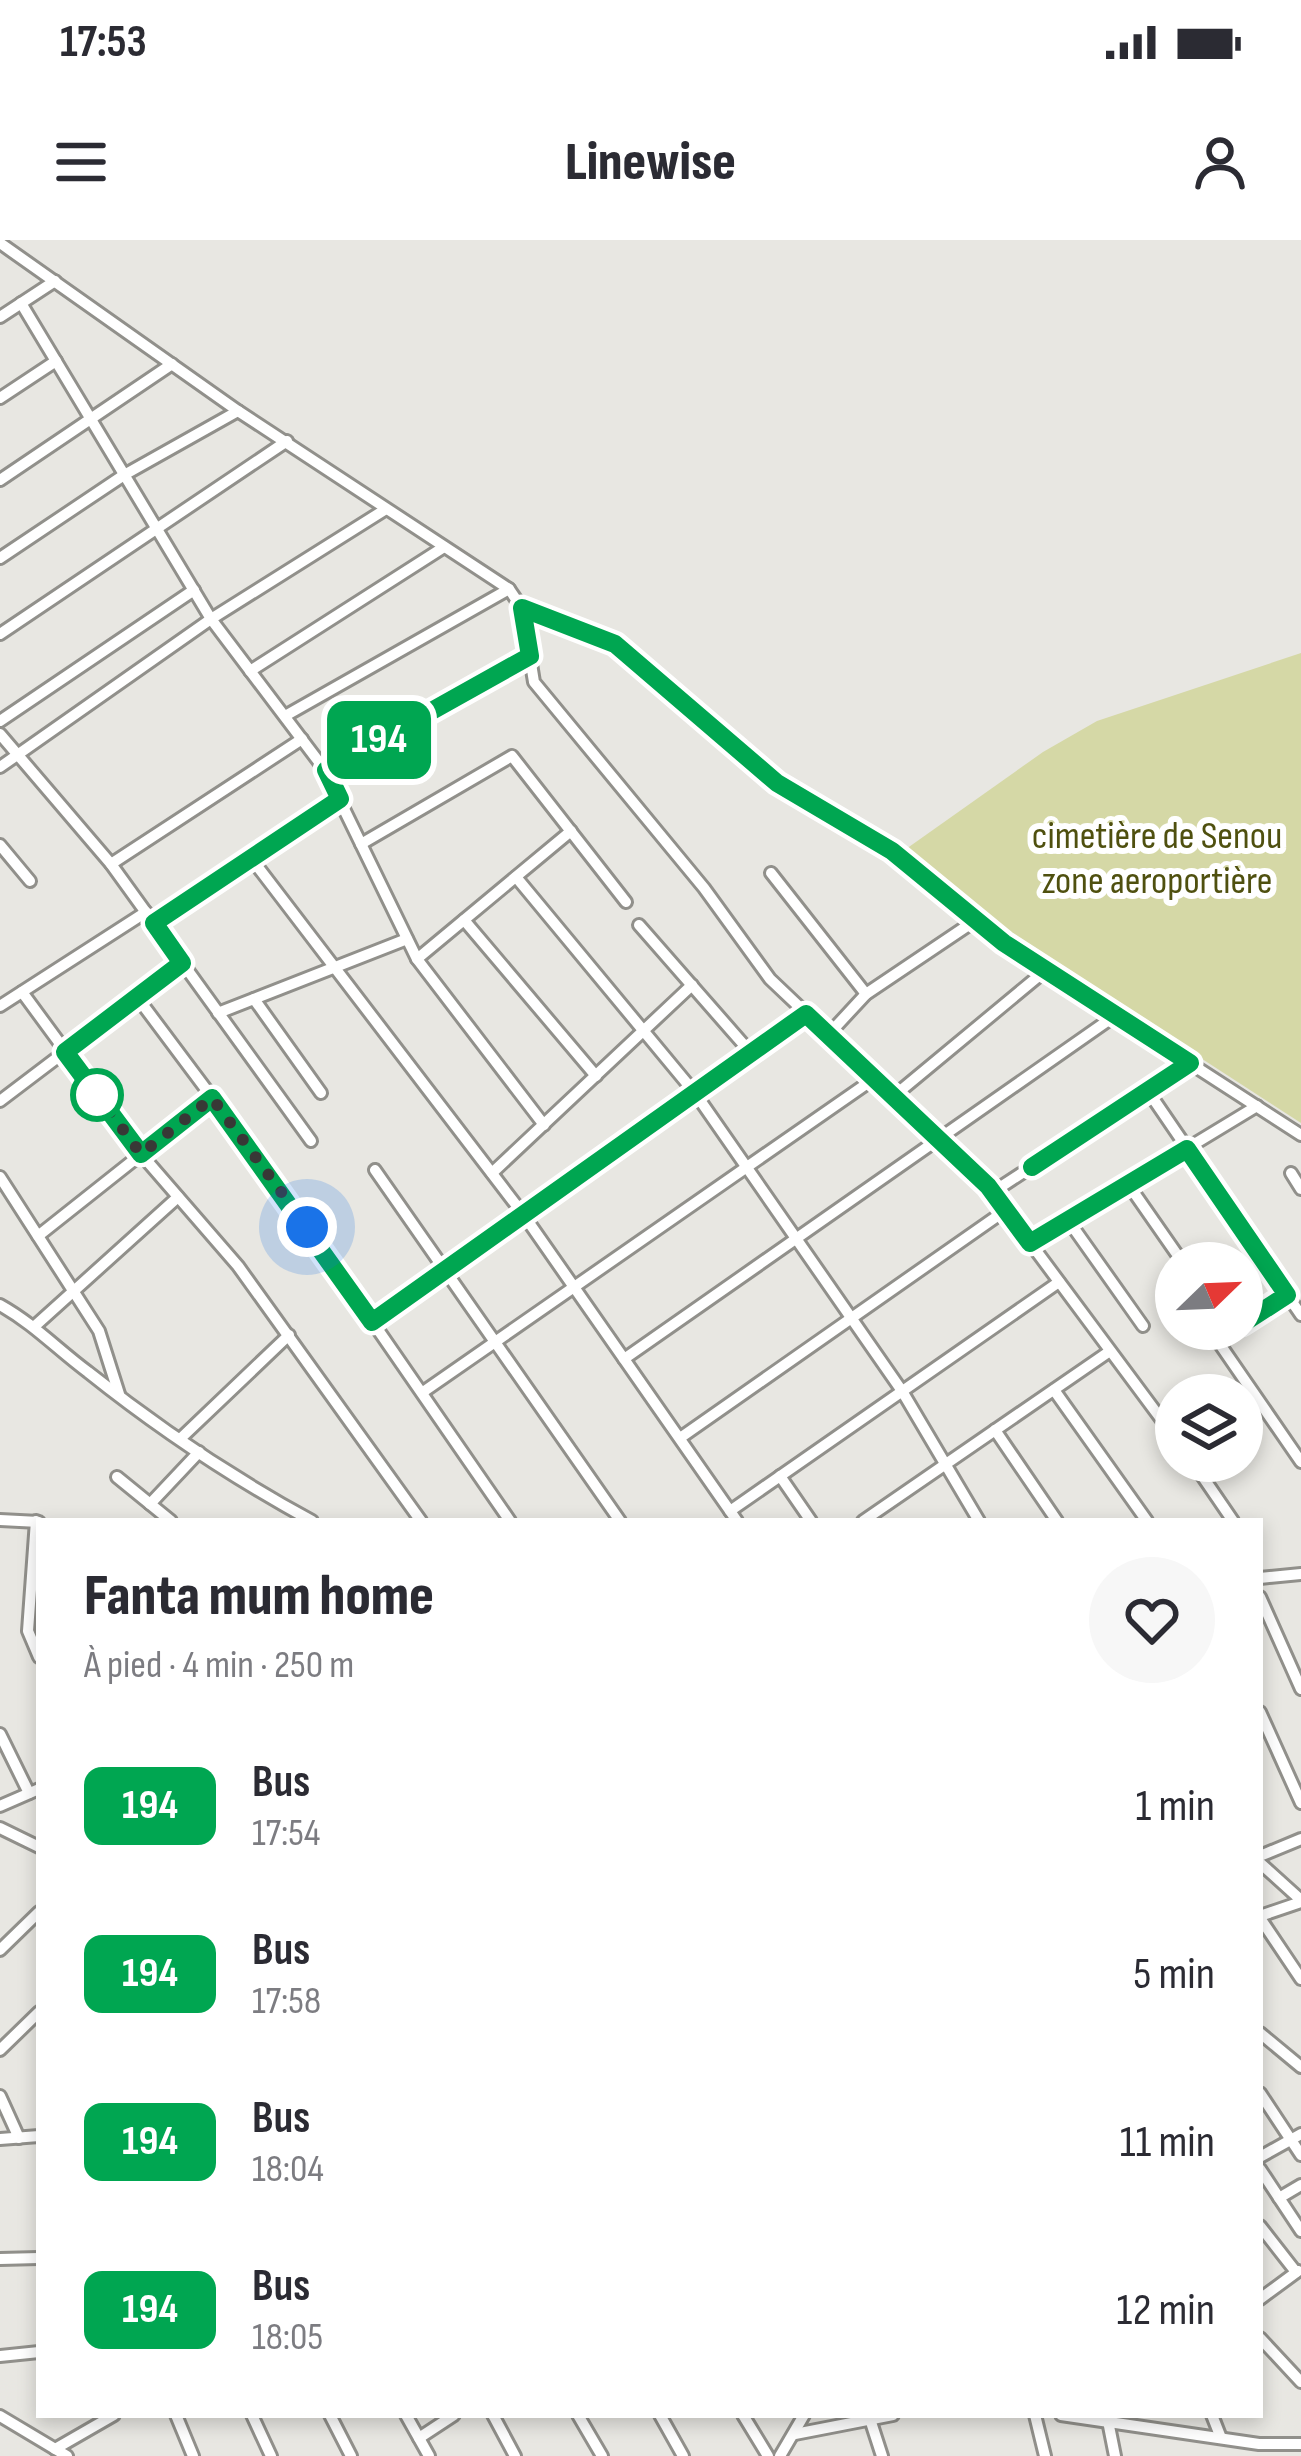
<!DOCTYPE html>
<html lang="fr">
<meta charset="utf-8">
<style>
body{margin:0;font-family:"Sofia Sans Condensed",sans-serif;background:#f7f7f7;color:#2b2b33;height:100vh;display:flex;flex-direction:column;font-size:45px;white-space:nowrap}
*{box-sizing:border-box;margin:0}
p{font-size:39px;color:#7c7c81}
.icon{flex:none;width:66px;height:66px;fill:none;stroke:currentColor;stroke-width:2;stroke-linecap:round;stroke-linejoin:round}
.map{position:relative;flex:1;overflow:hidden}
.sheet{position:absolute;left:36px;top:1278px;width:1227px;height:900px;display:flex;flex-direction:column;background:#fff;border-radius:0px;box-shadow:0 6px 18px #0003}
.sheet>*{flex:none}
.badge{padding:0 24px;border-radius:18px;font-size:42px;line-height:78px}
.needle{width:78px;rotate:67deg}
.tools{position:absolute;left:1155px;top:1002px;display:grid;gap:24px}
.tools a{display:grid;place-items:center;width:108px;height:108px;border-radius:50%;background:#fff;box-shadow:0 6px 18px #0003;font-size:60px}
.you{position:absolute;width:60px;height:60px;margin:-30px;border:9px solid #fff;border-radius:50%;background:#1a73e8;box-shadow:0 0 0 18px #1a73e833}
.map>.badge{position:absolute;translate:-50% -50%;box-shadow:0 0 0 6px #fff}
.round{display:grid;place-items:center;flex:none;width:126px;height:126px;border-radius:63px;background:#f7f7f7}
.head{display:flex;align-items:center;justify-content:space-between;height:204px;padding:0 48px}
h1{font-size:57px;font-weight:800;line-height:90px}
ul{padding:0;list-style:none}
li{display:flex;align-items:center;gap:36px;height:168px;padding:0 48px}
li div{flex:1}
li b{display:block;font-size:45px}
li em{font-style:normal}
li .badge{min-width:132px;font-weight:700;text-align:center}
.status{display:flex;justify-content:space-between;align-items:center;height:84px;padding:0 60px;background:#fff;direction:ltr}
.status svg{height:33px;fill:currentColor}
header{display:flex;justify-content:space-between;align-items:center;height:156px;padding:0 48px;background:#fff;font-size:54px;font-weight:800}
.map>svg:first-child{display:block}
</style>
<div class="status"><b>17:53</b><svg viewBox="0 0 49 12"><path d="M0 12V9h3v3zM5 12V6h3v6zM10 12V3h3v9zM15 12V0h3v12zM26 1h20v11H26zM47 4h2v5h-2z"/></svg></div>
<header><svg class="icon" aria-label="menu" viewBox="0 0 24 24"><path d="M4 6h16M4 12h16M4 18h16"/></svg>Linewise<svg class="icon" aria-label="person" viewBox="0 0 24 24"><circle cx="12" cy="8" r="4"/><path d="M4 21q1-7 8-7t8 7"/></svg></header>
<div class="map">
<svg width="1301" height="2216" viewBox="0 0 1301 2216">
<rect width="100%" height="100%" fill="#e8e7e2"/>
<!-- green -->
<path fill="#d5d8a6" d="M1301,413V883L1011,695L906,609L1043,512L1097,481Z"/>
<g fill="none" stroke-linecap="round" stroke-linejoin="round">
<defs>
<g id="minor">
<path d="M0,3L238,171L509,349L522,368L534,442L704,648L770,739L988,946L1176,1199"/>
<path d="M21,63L211,379L325,530L417,719L544,885"/>
<path d="M0,77L55,41"/>
<path d="M0,158L56,121"/>
<path d="M0,240L172,124"/>
<path d="M0,318L124,235L238,171"/>
<path d="M522,368L615,404L777,543L892,611L1004,703L1301,895"/>
<path d="M0,394L287,201"/>
<path d="M250,431L444,307"/>
<path d="M285,476L509,349"/>
<path d="M0,481L194,350"/>
<path d="M0,494L111,624L311,901"/>
<path d="M0,527L211,379L386,269"/>
<path d="M325,530L530,416"/>
<path d="M361,604L512,516L626,662"/>
<path d="M0,605L30,641"/>
<path d="M251,618L523,974L737,1281"/>
<path d="M111,624L302,499"/>
<path d="M771,633L866,754"/>
<path d="M516,637L695,853L902,1151L979,1281"/>
<path d="M464,680L596,836"/>
<path d="M154,683L339,559"/>
<path d="M639,685L751,813"/>
<path d="M417,719L571,591"/>
<path d="M22,752L141,914L238,1026L421,1281"/>
<path d="M137,757L285,955L510,1281"/>
<path d="M254,759L321,853"/>
<path d="M0,766L146,672"/>
<path d="M218,773L407,699"/>
<path d="M828,795L866,754L976,680"/>
<path d="M1148,851L1301,1075"/>
<path d="M894,856L1046,730"/>
<path d="M0,861L182,723"/>
<path d="M375,930L620,1281"/>
<path d="M492,933L692,745"/>
<path d="M1291,933L1301,949"/>
<path d="M0,937L99,1091L119,1154"/>
<path d="M1128,944L1183,1023"/>
<path d="M993,952L1190,823"/>
<path d="M1068,980L1143,1086"/>
<path d="M38,996L212,858"/>
<path d="M1031,1003L1257,866"/>
<path d="M0,1065C34,1084 57,1109 88,1132C158,1188 233,1238 312,1281"/>
<path d="M372,1082L806,774"/>
<path d="M1242,1084L1287,1055"/>
<path d="M36,1085L178,957"/>
<path d="M1234,1089L1217,1100L1301,1222"/>
<path d="M624,1119L1116,775"/>
<path d="M1054,1150L1147,1281"/>
<path d="M423,1152L875,838"/>
<path d="M995,1190L1057,1281"/>
<path d="M680,1198L1006,970"/>
<path d="M180,1199L289,1095"/>
<path d="M1192,1221L1233,1281"/>
<path d="M780,1236L811,1281"/>
<path d="M117,1237L171,1281"/>
<path d="M150,1264L199,1212"/>
<path d="M730,1271L1059,1042"/>
<path d="M0,1280L39,1282"/>
<path d="M36,1281L28,1391L39,1417"/>
<path d="M863,1281L1110,1111"/>
<path d="M1260,1338L1301,1334"/>
<path d="M1260,1357L1301,1449"/>
<path d="M1260,1472L1301,1563"/>
<path d="M0,1494L29,1553"/>
<path d="M0,1566L39,1549"/>
<path d="M0,1588L39,1607"/>
<path d="M1260,1616L1301,1599"/>
<path d="M1260,1623L1301,1660"/>
<path d="M1260,1676L1301,1662"/>
<path d="M1260,1678L1301,1739"/>
<path d="M0,1710L39,1672"/>
<path d="M1260,1793L1301,1827"/>
<path d="M0,1810L39,1772"/>
<path d="M1260,1853L1301,1915"/>
<path d="M0,1856L19,1898"/>
<path d="M0,1899L39,1896"/>
<path d="M1260,1917L1301,1894"/>
<path d="M1260,1929L1301,1991"/>
<path d="M1279,1958L1301,1945"/>
<path d="M1260,1986L1296,2032"/>
<path d="M0,2019L39,2018"/>
<path d="M1260,2059L1298,2031"/>
<path d="M1260,2098L1301,2142"/>
<path d="M0,2116L39,2112"/>
<path d="M176,2175L193,2216"/>
<path d="M252,2175L271,2216"/>
<path d="M330,2175L351,2216"/>
<path d="M406,2175L429,2216"/>
<path d="M493,2175L515,2216"/>
<path d="M578,2175L602,2216"/>
<path d="M660,2175L683,2216"/>
<path d="M743,2175L768,2216"/>
<path d="M1035,2175L1045,2216"/>
<path d="M1061,2175L1259,2204H1301"/>
<path d="M1212,2175L1221,2198"/>
<path d="M0,2176L67,2216"/>
<path d="M870,2179L882,2216"/>
<path d="M1108,2181L1115,2216"/>
<path d="M795,2194L893,2175"/>
<path d="M419,2198L454,2175"/>
<path d="M55,2209L114,2175"/>
<path d="M780,2216L804,2175"/>
</g>
</defs>
<!-- minor casing -->
<use href="#minor" stroke="#91908b" stroke-width="16"/>
<!-- minor -->
<use href="#minor" stroke="#fff" stroke-width="10"/>
</g>
<g fill="none" stroke-linecap="round" stroke-linejoin="round">
<defs>
<path id="line" d="M1032,927L1190,823L1004,703L892,611L777,543L615,404L522,368L530,416L326,530L340,559L154,683L182,723L65,812L141,914L212,858L372,1082L806,774L988,946L1030,1003L1187,909L1287,1055L1242,1084"/>
</defs>
<!-- line casing -->
<use href="#line" stroke="#fff" stroke-width="27"/>
<!-- line -->
<use href="#line" stroke="#00a651" stroke-width="18"/>
<!-- walk -->
<path stroke="#383836" stroke-width="12" stroke-dasharray="0 21.6" d="M97,855L91,846L141,914L212,858L307,987"/>
</g>
<!-- markers -->
<circle fill="#fff" stroke="#00a651" stroke-width="6" cx="97" cy="855" r="24"/>
<g text-anchor="middle" stroke-width="12" stroke-linejoin="round" paint-order="stroke">
<!-- park labels -->
<g font-size="39" fill="#4f500f" stroke="#fff">
<text x="1157" y="608">cimetière de Senou<tspan x="1157" dy="45">zone aeroportière</tspan></text>
</g>
</g>
</svg>
<div class="tools">
<a><svg class="needle" viewBox="-14 -14 28 28"><path d="M0-13l5 13h-10z" fill="#e53935"/><path d="M0 13l5-13h-10z" fill="#7c7c81"/></svg></a>
<a><svg class="icon" aria-label="layers" viewBox="0 0 24 24"><path d="M12 4l9 5-9 5-9-5zM3 14l9 5 9-5"/></svg></a>
</div>
<div class="you" style="left:307px;top:987px"></div>
<b class="badge" style="left:379px;top:500px;background:#00a651;color:#fff">194</b>
<section class="sheet">
<div class="head"><div><h1>Fanta mum home</h1><p>À pied · 4 min · 250 m</p></div><a class="round"><svg class="icon" aria-label="heart" viewBox="0 0 24 24"><path d="M12 20l-8-8c-3-5 5-10 8-4 3-6 11-1 8 4z"/></svg></a></div>
<ul>
<li><span class="badge" style="background:#00a651;color:#fff">194</span><div><b>Bus</b><p>17:54</p></div><em>1 min</em></li>
<li><span class="badge" style="background:#00a651;color:#fff">194</span><div><b>Bus</b><p>17:58</p></div><em>5 min</em></li>
<li><span class="badge" style="background:#00a651;color:#fff">194</span><div><b>Bus</b><p>18:04</p></div><em>11 min</em></li>
<li><span class="badge" style="background:#00a651;color:#fff">194</span><div><b>Bus</b><p>18:05</p></div><em>12 min</em></li>
</ul>
</section>
</div>
